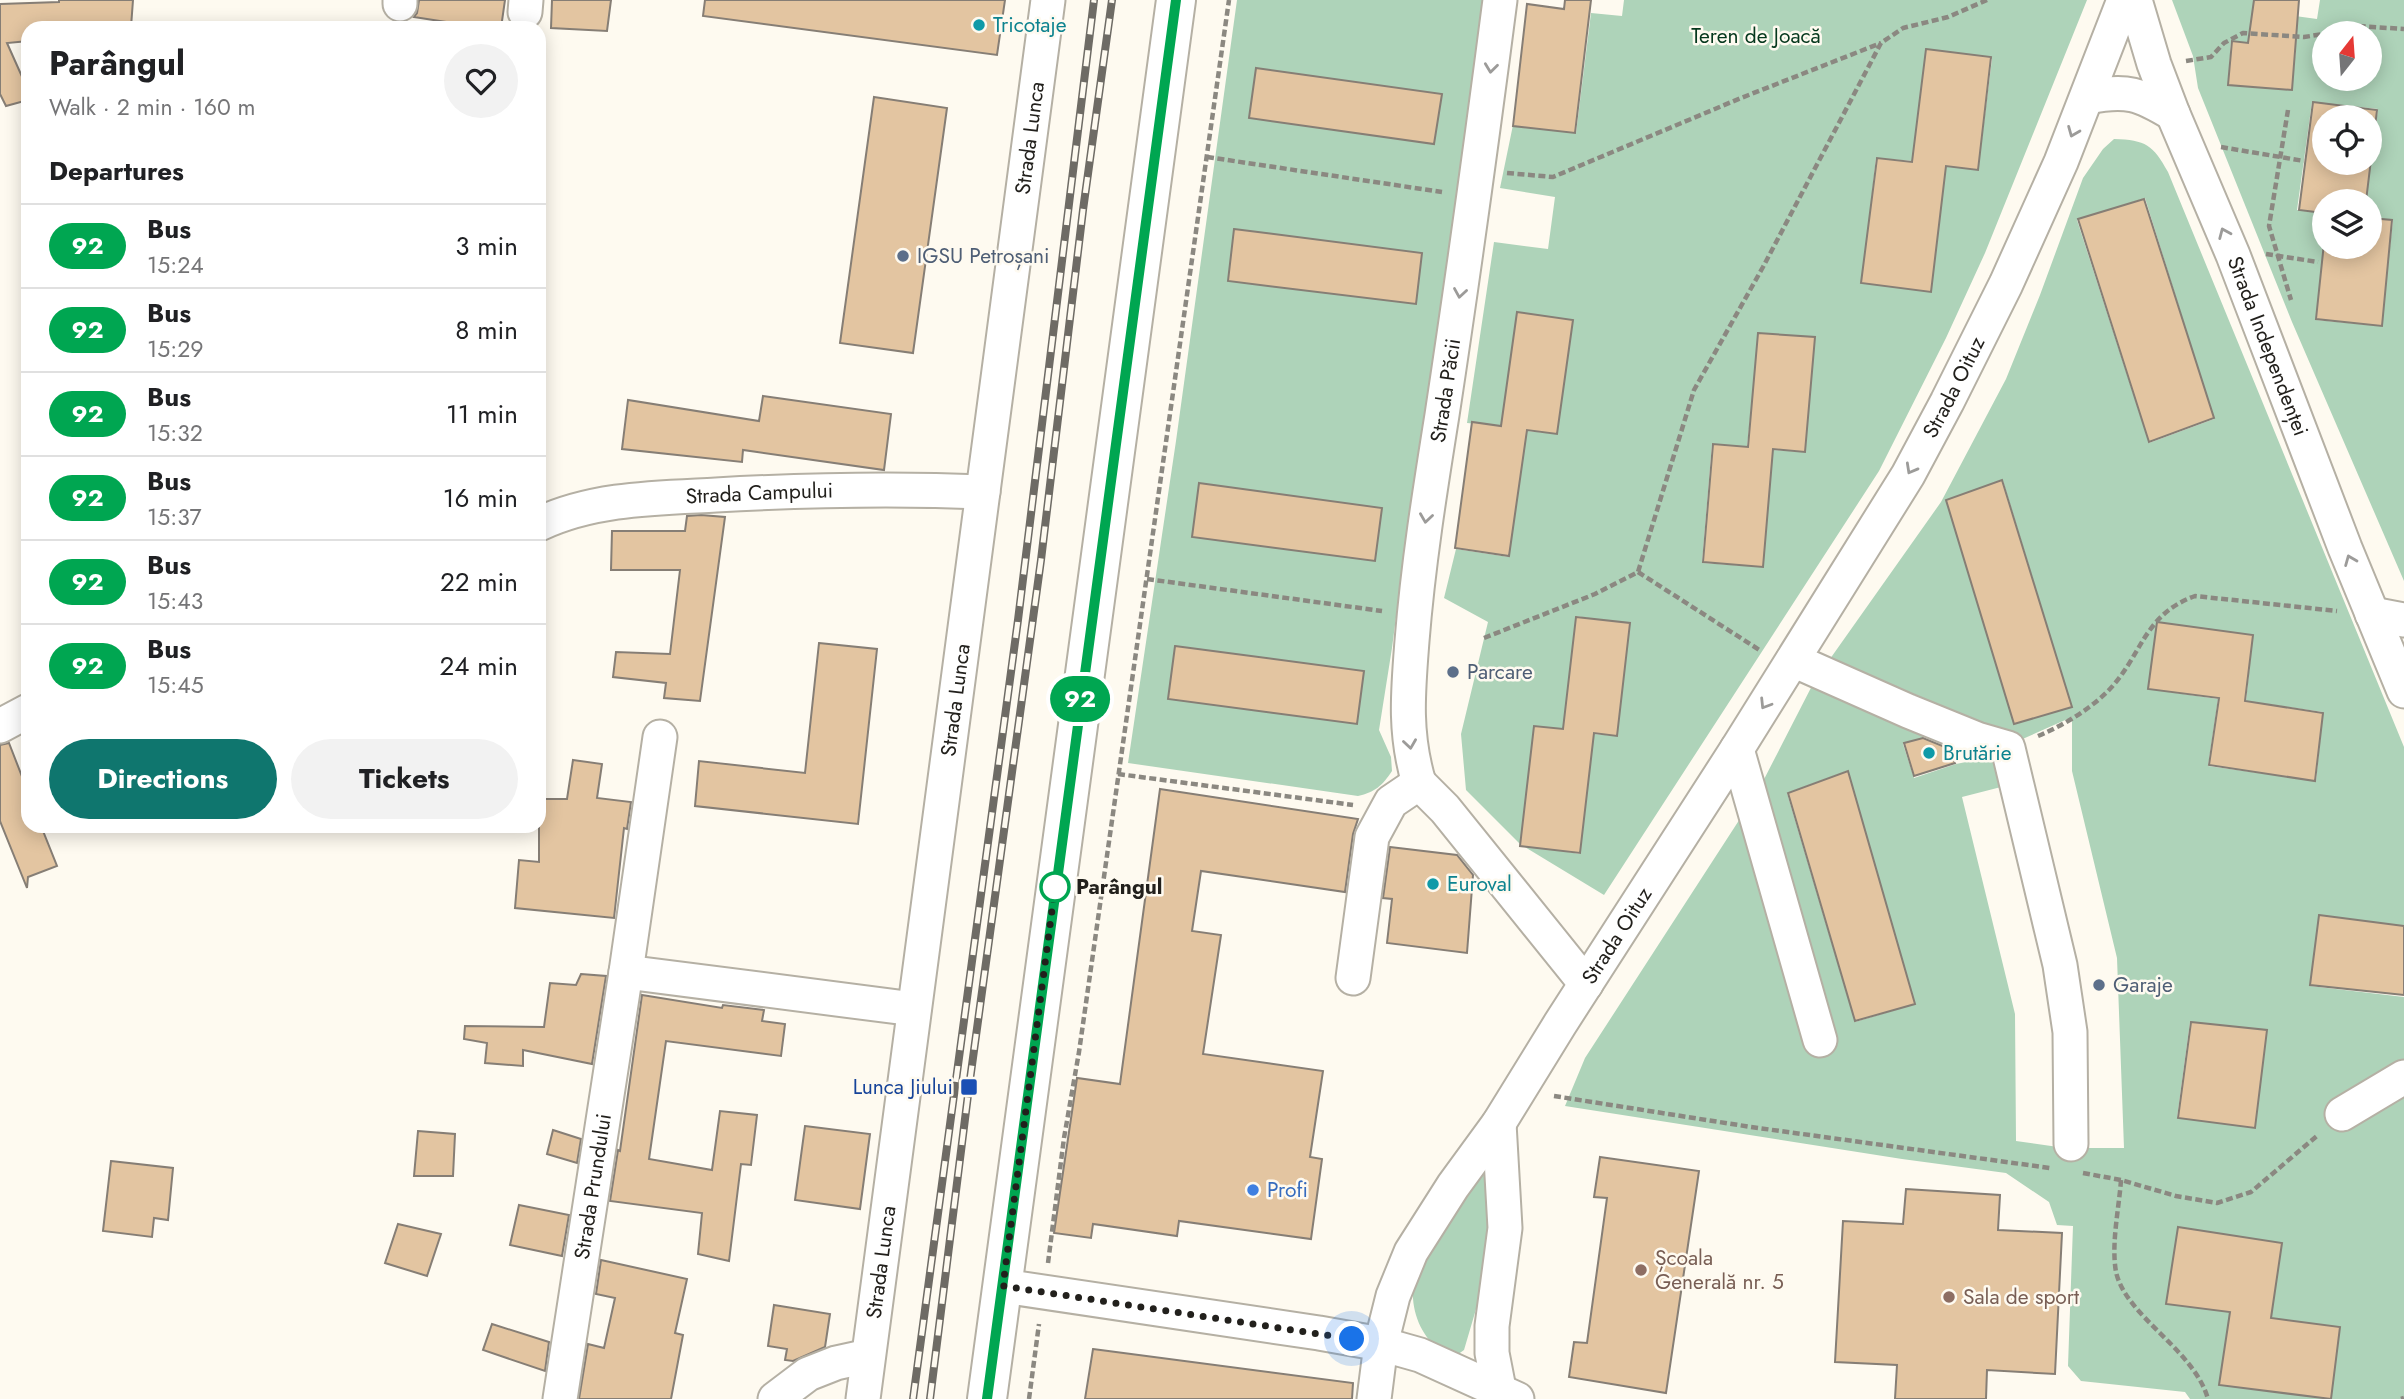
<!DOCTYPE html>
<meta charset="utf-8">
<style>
body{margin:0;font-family:Jost,sans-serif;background:#f2f2f2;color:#202124;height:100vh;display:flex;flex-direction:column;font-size:26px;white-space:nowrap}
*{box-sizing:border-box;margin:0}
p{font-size:23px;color:#757577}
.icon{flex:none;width:38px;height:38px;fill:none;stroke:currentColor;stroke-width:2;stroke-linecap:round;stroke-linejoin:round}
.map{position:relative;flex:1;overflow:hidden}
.side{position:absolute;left:21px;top:21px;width:525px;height:812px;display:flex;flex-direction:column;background:#fff;border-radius:21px;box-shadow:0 4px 18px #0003}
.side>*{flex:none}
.badge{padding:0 14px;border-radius:23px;font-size:24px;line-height:46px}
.needle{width:46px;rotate:17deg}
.fabs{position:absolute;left:2312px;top:21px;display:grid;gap:14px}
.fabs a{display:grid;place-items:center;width:70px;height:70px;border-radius:50%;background:#fff;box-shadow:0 4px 18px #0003;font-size:35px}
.you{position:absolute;width:35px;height:35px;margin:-18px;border:5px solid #fff;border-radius:50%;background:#1a73e8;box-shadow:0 0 0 10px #1a73e833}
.map>.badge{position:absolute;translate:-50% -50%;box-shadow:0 0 0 4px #fff}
h2{padding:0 28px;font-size:26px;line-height:63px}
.round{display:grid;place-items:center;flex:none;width:74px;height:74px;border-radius:37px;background:#f2f2f2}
.overview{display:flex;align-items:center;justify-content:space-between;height:119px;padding:0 28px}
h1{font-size:33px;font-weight:700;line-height:52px}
.action{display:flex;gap:14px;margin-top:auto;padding:14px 28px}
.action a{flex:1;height:80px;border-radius:42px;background:#0f766e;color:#fff;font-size:28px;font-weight:700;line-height:80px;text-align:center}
.action a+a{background:#f2f2f2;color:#202124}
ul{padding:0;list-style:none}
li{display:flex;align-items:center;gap:21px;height:84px;padding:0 28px;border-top:2px solid #e0e0e0}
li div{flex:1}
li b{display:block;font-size:26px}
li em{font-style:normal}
li .badge{min-width:77px;font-weight:700;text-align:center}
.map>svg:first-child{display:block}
</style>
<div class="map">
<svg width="2404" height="1399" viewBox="0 0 2404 1399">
<rect width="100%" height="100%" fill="#fefaf0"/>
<!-- green -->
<g fill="#aed3b9" fill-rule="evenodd">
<path d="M1237,0H1486L1471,120L1412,494L1392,648L1379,730L1391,757L1392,771C1382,786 1375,792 1358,796L1128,763L1176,441Z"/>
<path d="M1624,0H2087L1985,253L1946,338L1879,471L1604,895L1520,844L1466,790L1461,734L1488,622L1444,598L1456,549L1509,557L1527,431L1557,434L1573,321L1518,312L1501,426L1467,423L1494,242L1548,249L1555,197L1500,188L1513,125L1576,133L1591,13L1622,16ZM1926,50L1992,59L1978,170L1946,166L1930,292L1862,282L1876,158L1913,161ZM1759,334L1813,337L1804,452L1773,450L1763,567L1702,563L1712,444L1747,447ZM1576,616L1630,625L1617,736L1593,734L1580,854L1520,844L1534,726L1564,729Z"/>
<path d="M2172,0H2254L2253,10L2317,19L2320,0H2404V581L2292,322L2198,88L2193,56ZM2324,33H2370V79H2324ZM2231,41L2296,47L2292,89L2228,85ZM2312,102L2378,109L2365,201H2370V218L2393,220L2381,326L2316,320L2324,245V213L2297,210Z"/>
<path d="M2114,139C2146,140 2153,145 2168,172L2404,747V926L2319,915L2310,986L2404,997V1399H2190L2185,1392L2081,1381L2068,1366L2073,1226L2057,1225L2049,1202L2006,1173L1902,1159L1565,1106L1585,1058L1758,791L1816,678L1942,732L1903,744L1914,778L1956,764L1996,756L2001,787L1962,797L2015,1014L2016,1141L2065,1148H2124L2117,958L2072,771V717L2018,741L1825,666L1941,502L2006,379L2040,295L2083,178L2103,149ZM2145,198L2214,419L2149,443L2077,220ZM2003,481L2072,707L2014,724L1946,500ZM2157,622L2253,635L2246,701L2323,712L2316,781L2208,766L2218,699L2148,689ZM1847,771L1915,1004L1855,1022L1787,793ZM2190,1022L2267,1030L2255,1127L2177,1118Z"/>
<path d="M1494,1162L1484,1282L1464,1350L1457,1355C1452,1353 1445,1353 1441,1350C1418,1336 1406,1298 1417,1273C1430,1240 1467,1183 1494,1162Z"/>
</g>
<!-- building -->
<g fill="#e3c5a1" stroke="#867e75" stroke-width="2" fill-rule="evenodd">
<path d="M59,0H133L131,27L28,28V41L7,43L28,90V100L6,106L0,94V4L59,2Z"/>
<path d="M419,0H505L501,28H485L414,17L417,13Z"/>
<path d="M552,0H611L607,31L551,28Z"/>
<path d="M705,0H1005L997,55L703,16Z"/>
<path d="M1565,0H1591L1575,133L1513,126L1527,4L1564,9Z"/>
<path d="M2254,0H2299L2292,90L2228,85L2232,41L2248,43Z"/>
<path d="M1926,49L1991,57L1978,170L1946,166L1931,292L1861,283L1877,158L1912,162Z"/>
<path d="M1256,68L1442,94L1434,144L1249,118Z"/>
<path d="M874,97L947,108L913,353L840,343Z"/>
<path d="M2313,102L2377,110L2366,201H2324V213L2299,210ZM2324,117H2370V163H2324Z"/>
<path d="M2144,199L2214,418L2149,442L2078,219Z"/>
<path d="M2370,218L2392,220L2382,326L2316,319L2324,243V247H2370Z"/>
<path d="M1234,229L1422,253L1416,304L1228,281Z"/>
<path d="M1517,312L1573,320L1557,434L1527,430L1509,556L1455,548L1472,422L1501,426Z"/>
<path d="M1758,333L1815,337L1805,452L1773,449L1763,567L1703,562L1713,444L1748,447Z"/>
<path d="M763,396L891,414L884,470L743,450L742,462L622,449L628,400L759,421Z"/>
<path d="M2002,480L2072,707L2014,724L1946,500Z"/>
<path d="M1199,483L1382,508L1375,561L1192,537Z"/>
<path d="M701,515L725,517L700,701L664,698L666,683L613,677L616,652L670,654L680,570H611L612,531H685L687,516Z"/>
<path d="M1576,617L1630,623L1617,736L1594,733L1580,853L1520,846L1534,726L1563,729Z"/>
<path d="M2157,622L2253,635L2245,701L2323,713L2315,781L2209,765L2219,698L2148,689Z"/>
<path d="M819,643L877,649L858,824L695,806L699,761L805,773Z"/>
<path d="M1175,646L1364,671L1357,724L1168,699Z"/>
<path d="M1923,738L1950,749L1955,763L1914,776L1904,743Z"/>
<path d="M9,743L28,792V826H41L57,866L28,877L27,888L0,821V745Z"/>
<path d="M573,760L602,764L597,798L631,802L627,829L624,828L614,918L515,908L519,860L539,862V799H567Z"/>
<path d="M1848,771L1915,1004L1855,1021L1788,793Z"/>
<path d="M1160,789L1358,819L1353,834L1345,892L1201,871L1192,931L1221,935L1203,1054L1323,1071L1310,1157L1322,1159L1311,1239L1179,1221L1177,1236L1093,1224L1091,1238L1054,1233L1077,1078L1120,1084Z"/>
<path d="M1390,847L1457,855L1473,875L1467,953L1387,943L1392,899L1383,898Z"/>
<path d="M2319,915L2404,926V995L2310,985Z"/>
<path d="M581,974L606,976L592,1064L523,1050V1066L485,1063L487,1043L464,1039L465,1026L544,1027L550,983L576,985Z"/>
<path d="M642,995L722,1008L723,1005L764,1010L762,1021L785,1024L781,1056L666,1041L649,1159L712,1170L720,1111L757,1115L751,1165L741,1164L729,1261L698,1254L702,1213L610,1201L618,1150L620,1151Z"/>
<path d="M2191,1022L2267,1030L2255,1128L2178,1118Z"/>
<path d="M805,1126L870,1134L860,1209L795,1200Z"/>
<path d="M553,1130L581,1139L577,1163L547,1154Z"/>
<path d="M418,1131L455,1134L453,1176H414Z"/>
<path d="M1600,1157L1699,1171L1666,1393L1569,1377L1574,1342L1587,1343L1607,1198L1594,1197Z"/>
<path d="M111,1161L173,1168L168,1220L154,1218L152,1237L103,1231Z"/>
<path d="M1906,1189L2000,1195L1998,1230L2062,1233L2055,1374L1987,1370L1986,1399H1895L1897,1365L1835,1362L1843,1221L1903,1224Z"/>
<path d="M519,1205L569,1215L562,1256L510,1245Z"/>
<path d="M398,1224L441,1234L427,1276L385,1263Z"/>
<path d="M2178,1227L2282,1243L2271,1318L2340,1327L2331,1399L2219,1385L2230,1312L2166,1304Z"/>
<path d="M601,1260L687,1279L675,1333L683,1335L671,1399H579L588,1344L604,1348L615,1298L596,1294Z"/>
<path d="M774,1305L830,1314L825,1347L793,1361L785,1360L787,1349L768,1346Z"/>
<path d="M492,1324L549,1342L545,1371L483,1350Z"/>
<path d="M1093,1349L1353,1383L1352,1399H1085Z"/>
</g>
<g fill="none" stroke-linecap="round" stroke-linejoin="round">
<defs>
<g id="minor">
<path id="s1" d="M2135,0L2154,64L2173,114L2233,255L2345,548L2404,691"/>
<path d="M400,4V0"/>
<path d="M525,12L526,0"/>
<path d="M2088,97C2127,89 2140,94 2173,114"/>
<path id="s2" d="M539,524C594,498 657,498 716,495C805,490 894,488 983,492"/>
<path d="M2372,614L2404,620"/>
<path d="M1793,660L1908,711L1977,739L2008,748L2060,965L2070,1032L2071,1144"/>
<path d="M0,726L28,711"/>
<path d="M1737,749L1820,1040"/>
<path id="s3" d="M1419,783C1404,733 1408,692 1412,641C1418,565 1430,490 1442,415C1463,277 1482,139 1500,0"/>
<path d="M626,972L914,1009"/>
<path d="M1353,978L1372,837L1391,802L1419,783L1445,809L1586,984"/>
<path d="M2342,1114L2404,1077"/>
<path d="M1499,1123L1505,1228L1492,1326V1353L1499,1389"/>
<path d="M1003,1286L1319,1333L1381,1344L1420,1355L1517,1399"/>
<path id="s4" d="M560,1399L626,972L660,737"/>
<path d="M775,1399L808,1374L836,1363L868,1356"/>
<path id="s5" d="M863,1399L1048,0"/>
<path id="s6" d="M1374,1399L1381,1344L1393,1296L1411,1252L1453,1186L1499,1123L1560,1024L1737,749L1908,475L1947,402L2006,284L2061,162L2124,0"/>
</g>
<path id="major" d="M987,1399L1176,0"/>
</defs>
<!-- minor casing -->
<use href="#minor" stroke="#b5b0a4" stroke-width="37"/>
<!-- major casing -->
<use href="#major" stroke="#b5b0a4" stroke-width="42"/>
<!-- path -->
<g stroke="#8b8881" stroke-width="4.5" stroke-dasharray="7 3.5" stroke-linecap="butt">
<path d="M2328,33L2357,26L2404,29"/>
<path d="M2186,61L2211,57L2224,43L2243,33L2304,37L2324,34"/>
<path d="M2288,110L2269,226L2291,300"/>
<path d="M2221,147L2304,161"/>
<path d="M1207,157L1442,192"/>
<path d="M1507,173L1553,177L1741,98L1881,43"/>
<path d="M2266,254L2318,262"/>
<path d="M1638,572L1761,651"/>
<path d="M1147,579L1382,611"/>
<path d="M1484,638L1595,594L1638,572L1694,390L1763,267L1881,43L1903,28L1948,17L1987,0"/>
<path d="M2038,736C2062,726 2087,711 2106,693C2142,658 2142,615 2195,596L2337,611"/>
<path d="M1118,774L1353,805"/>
<path d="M1554,1096L1751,1127L2050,1168"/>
<path d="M2083,1173L2121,1180L2176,1196L2217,1203L2251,1192L2318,1135"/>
<path d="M2121,1180C2119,1209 2111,1243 2116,1272C2126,1317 2194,1349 2208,1399"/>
<path d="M1048,1263L1064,1138L1079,1052L1229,0"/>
<path d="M1029,1399L1039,1324"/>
<path d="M2401,1399L2404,1398"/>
</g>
<!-- minor -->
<use href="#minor" stroke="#fff" stroke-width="33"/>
<!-- major -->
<use href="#major" stroke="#fff" stroke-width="38"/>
<defs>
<g id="rail">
<path d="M913,1399L1018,620L1094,0"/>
<path d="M930,1399L969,1087L1041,560L1083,210L1112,0"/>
</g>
</defs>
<!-- rail casing -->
<use href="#rail" stroke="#6e6b65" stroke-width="8"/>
<!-- rail -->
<use href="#rail" stroke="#fefaf0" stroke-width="5" stroke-dasharray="16" stroke-linecap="butt"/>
</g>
<!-- one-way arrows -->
<defs><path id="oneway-chevron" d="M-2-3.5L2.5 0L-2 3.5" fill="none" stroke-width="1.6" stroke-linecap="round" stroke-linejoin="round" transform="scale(1.75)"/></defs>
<g stroke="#9c9b99">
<use href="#oneway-chevron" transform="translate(1491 68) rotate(97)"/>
<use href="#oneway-chevron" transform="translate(2073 132) rotate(112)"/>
<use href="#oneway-chevron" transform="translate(2224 233) rotate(-113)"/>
<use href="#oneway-chevron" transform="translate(1460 293) rotate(99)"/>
<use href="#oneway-chevron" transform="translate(1911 469) rotate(119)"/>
<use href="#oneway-chevron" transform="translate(1426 518) rotate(98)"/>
<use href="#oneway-chevron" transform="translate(2350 560) rotate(-112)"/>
<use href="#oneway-chevron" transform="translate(1765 704) rotate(122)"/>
<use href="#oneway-chevron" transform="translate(1410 744) rotate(82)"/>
</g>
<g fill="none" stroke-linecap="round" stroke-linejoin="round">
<defs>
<path id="line" d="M987,1399L1176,0"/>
</defs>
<!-- line casing -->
<use href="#line" stroke="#fff" stroke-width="16"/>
<!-- line -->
<use href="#line" stroke="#00a651" stroke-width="10"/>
<!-- walk -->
<path stroke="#22201c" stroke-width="7" stroke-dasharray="0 12.6" d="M1055,887L1003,1286L1352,1339"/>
</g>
<!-- markers -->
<g fill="#0f9aa8" stroke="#fefaf0" stroke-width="2.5">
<circle cx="979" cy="25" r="7"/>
<circle cx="1929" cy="753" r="7"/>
<circle cx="1433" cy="884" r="7"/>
</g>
<g fill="#5c6f8a" stroke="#fefaf0" stroke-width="2.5">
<circle cx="903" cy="256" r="7"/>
<circle cx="1453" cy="672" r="7"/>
<circle cx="2099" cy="985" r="7"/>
</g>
<circle fill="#fff" stroke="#00a651" stroke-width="3.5" cx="1055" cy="887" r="14"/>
<rect fill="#1a4fb4" stroke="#fefaf0" stroke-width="2.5" x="960" y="1078" width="18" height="18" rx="3.5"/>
<circle fill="#3f7fe0" stroke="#fefaf0" stroke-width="2.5" cx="1253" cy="1190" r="7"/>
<g fill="#8d6e63" stroke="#fefaf0" stroke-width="2.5">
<circle cx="1641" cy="1270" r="7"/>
<circle cx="1949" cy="1297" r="7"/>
</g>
<g text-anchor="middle" stroke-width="5" stroke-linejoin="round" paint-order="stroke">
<!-- culture labels -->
<g font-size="21" fill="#0d838f" stroke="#fefaf0" text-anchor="start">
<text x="993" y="32">Tricotaje</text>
<text x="1943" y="760">Brutărie</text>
<text x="1447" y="891">Euroval</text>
</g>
<!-- park labels -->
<g font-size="21" fill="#05381d" stroke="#fefaf0">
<text x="1756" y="43">Teren de Joacă</text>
</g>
<!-- street labels -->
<g font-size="21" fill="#22201c" stroke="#fefaf0">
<text dy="7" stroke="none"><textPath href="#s5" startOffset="1272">Strada Lunca</textPath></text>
<text dy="7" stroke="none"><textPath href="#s1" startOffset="371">Strada Independenței</textPath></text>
<text dy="7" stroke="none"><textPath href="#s6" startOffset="1174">Strada Oituz</textPath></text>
<text dy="7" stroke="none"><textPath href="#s3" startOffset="396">Strada Păcii</textPath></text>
<text dy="7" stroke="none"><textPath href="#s2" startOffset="224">Strada Campului</textPath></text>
<text dy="7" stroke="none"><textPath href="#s5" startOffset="705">Strada Lunca</textPath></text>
<text dy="7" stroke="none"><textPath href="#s6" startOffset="530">Strada Oituz</textPath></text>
<text dy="7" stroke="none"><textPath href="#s4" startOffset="215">Strada Prundului</textPath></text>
<text dy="7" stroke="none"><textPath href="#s5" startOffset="138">Strada Lunca</textPath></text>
</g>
<!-- service labels -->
<g font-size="21" fill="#4e5e75" stroke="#fefaf0" text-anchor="start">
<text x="917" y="263">IGSU Petroșani</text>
<text x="1467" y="679">Parcare</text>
<text x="2113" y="992">Garaje</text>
</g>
<!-- stop labels -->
<g font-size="21" font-weight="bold" fill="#22201c" stroke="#fefaf0" text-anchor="start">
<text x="1076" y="894">Parângul</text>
</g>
<!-- transit labels -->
<g font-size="21" fill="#164399" stroke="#fefaf0" text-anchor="end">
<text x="953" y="1094">Lunca Jiului</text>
</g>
<!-- shop labels -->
<g font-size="21" fill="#366cbe" stroke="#fefaf0" text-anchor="start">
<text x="1267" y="1197">Profi</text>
</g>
<!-- education labels -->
<g font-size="21" fill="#785e54" stroke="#fefaf0" text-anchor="start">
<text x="1655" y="1265">Școala<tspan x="1655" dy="24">Generală nr. 5</tspan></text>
<text x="1963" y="1304">Sala de sport</text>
</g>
</g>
</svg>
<div class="fabs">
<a><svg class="needle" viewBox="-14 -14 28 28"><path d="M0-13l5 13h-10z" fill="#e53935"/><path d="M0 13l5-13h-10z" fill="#757577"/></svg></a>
<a><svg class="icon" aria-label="locate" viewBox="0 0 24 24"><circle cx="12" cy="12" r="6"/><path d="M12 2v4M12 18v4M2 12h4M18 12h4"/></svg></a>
<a><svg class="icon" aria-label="layers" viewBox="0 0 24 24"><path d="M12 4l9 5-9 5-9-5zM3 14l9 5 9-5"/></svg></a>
</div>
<div class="you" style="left:1352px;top:1339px"></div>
<b class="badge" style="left:1080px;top:699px;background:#00a651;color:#fff">92</b>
<section class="side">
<div class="overview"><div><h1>Parângul</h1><p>Walk · 2 min · 160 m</p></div><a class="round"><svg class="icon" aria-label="heart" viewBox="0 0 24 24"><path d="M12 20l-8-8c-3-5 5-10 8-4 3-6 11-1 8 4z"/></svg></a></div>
<h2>Departures</h2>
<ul>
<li><span class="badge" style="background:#00a651;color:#fff">92</span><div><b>Bus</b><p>15:24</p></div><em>3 min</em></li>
<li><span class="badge" style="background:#00a651;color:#fff">92</span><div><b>Bus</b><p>15:29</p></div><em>8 min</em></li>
<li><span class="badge" style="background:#00a651;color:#fff">92</span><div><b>Bus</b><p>15:32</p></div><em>11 min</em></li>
<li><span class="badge" style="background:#00a651;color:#fff">92</span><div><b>Bus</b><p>15:37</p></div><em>16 min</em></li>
<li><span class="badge" style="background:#00a651;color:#fff">92</span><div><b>Bus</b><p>15:43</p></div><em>22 min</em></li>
<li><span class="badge" style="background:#00a651;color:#fff">92</span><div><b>Bus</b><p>15:45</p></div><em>24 min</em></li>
</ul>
<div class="action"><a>Directions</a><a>Tickets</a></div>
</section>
</div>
